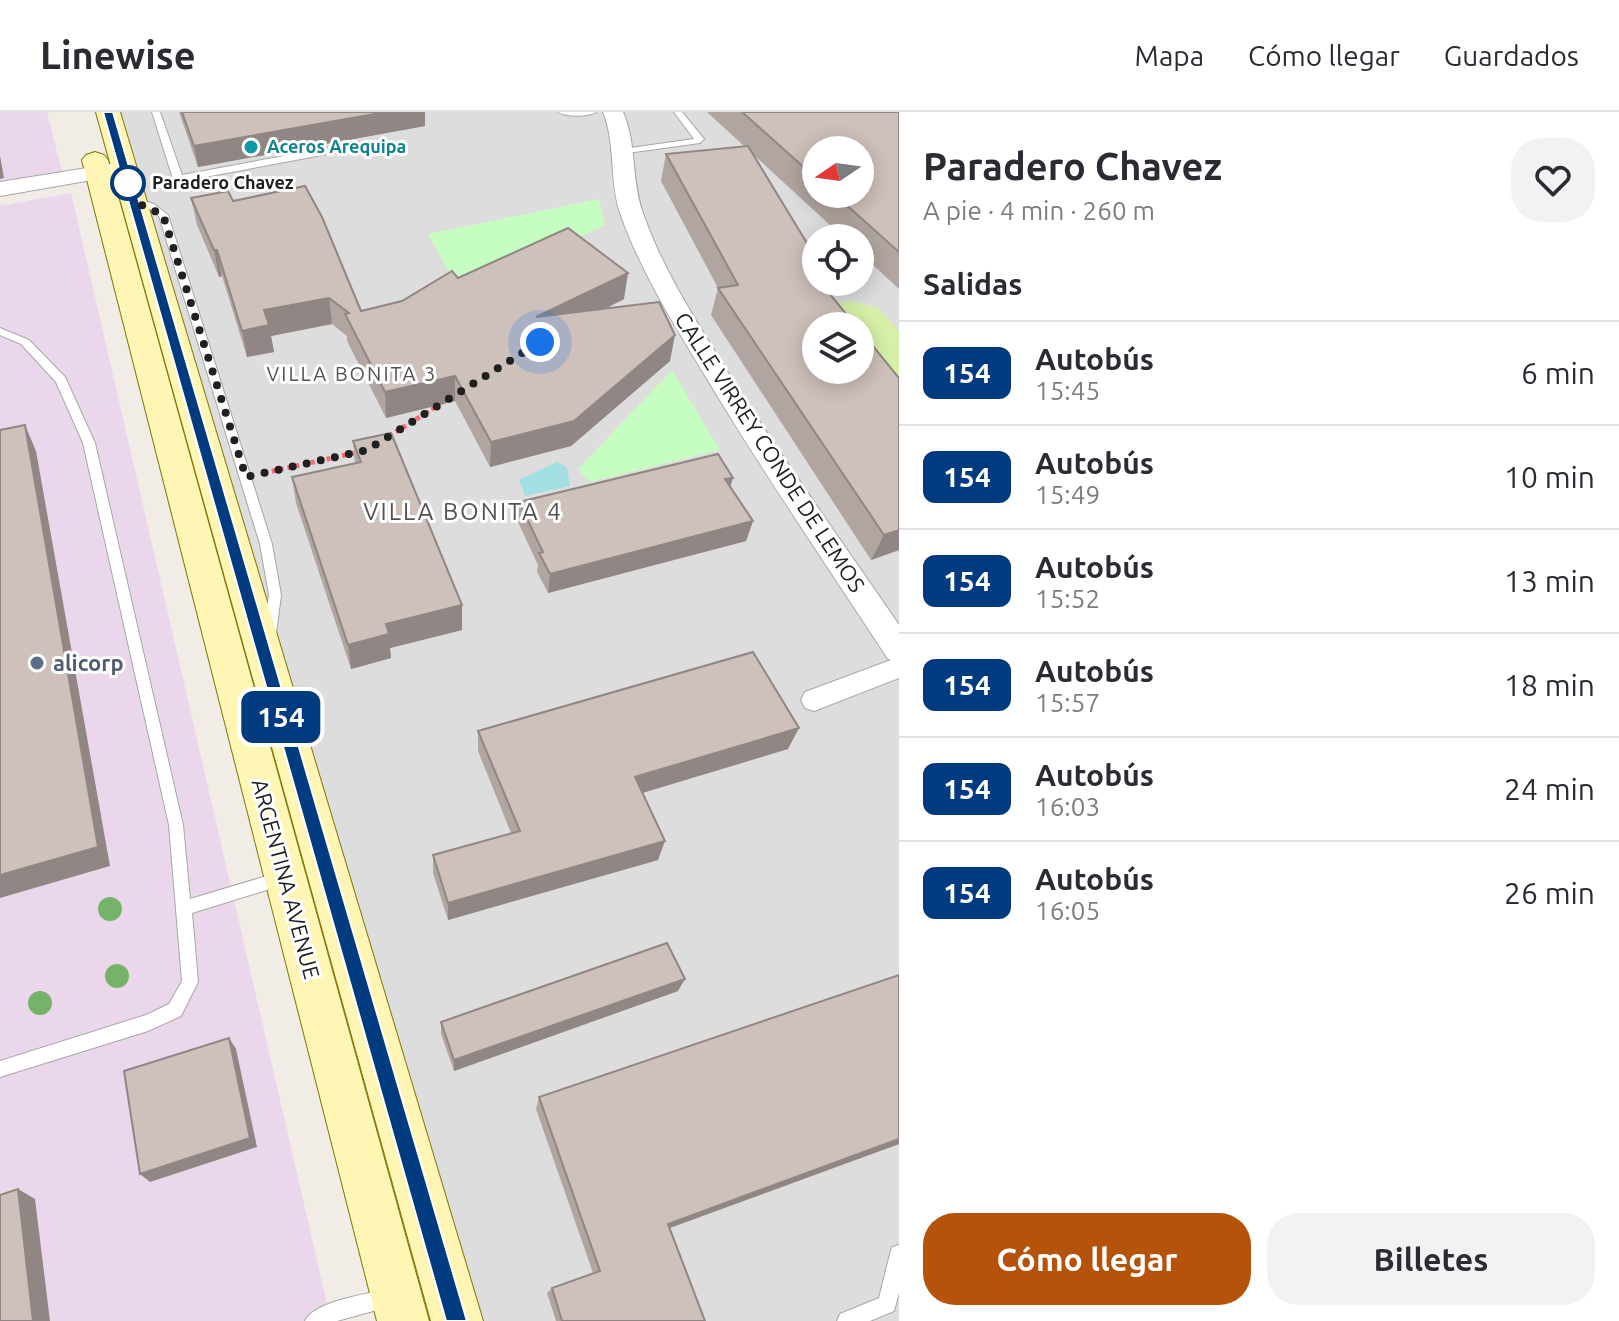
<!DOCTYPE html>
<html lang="es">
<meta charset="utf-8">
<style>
body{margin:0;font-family:Ubuntu,sans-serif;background:#f2f2f3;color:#2b2b33;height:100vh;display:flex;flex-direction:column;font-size:30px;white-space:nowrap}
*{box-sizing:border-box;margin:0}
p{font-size:26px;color:#7c7c81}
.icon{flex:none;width:44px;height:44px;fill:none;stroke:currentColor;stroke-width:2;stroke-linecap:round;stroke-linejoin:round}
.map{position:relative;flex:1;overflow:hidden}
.drawer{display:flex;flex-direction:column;background:#fff;width:720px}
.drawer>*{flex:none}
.badge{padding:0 16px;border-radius:12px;font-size:28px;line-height:52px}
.needle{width:52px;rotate:257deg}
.fabs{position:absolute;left:802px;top:24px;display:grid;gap:16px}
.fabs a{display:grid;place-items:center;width:72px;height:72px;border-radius:50%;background:#fff;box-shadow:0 4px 20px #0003;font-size:40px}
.you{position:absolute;width:40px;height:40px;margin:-20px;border:6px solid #fff;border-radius:50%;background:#1a73e8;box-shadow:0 0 0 12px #1a73e833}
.map>.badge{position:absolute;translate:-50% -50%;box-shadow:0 0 0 4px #fff}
h2{padding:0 24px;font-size:30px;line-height:72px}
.round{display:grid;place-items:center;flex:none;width:84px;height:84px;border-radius:32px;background:#f2f2f3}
.summary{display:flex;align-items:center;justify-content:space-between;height:136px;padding:0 24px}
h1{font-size:38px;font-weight:700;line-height:60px}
.cta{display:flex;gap:16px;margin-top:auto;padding:16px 24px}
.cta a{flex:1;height:92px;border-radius:32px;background:#b45309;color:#fff;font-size:32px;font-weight:700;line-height:92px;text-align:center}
.cta a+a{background:#f2f2f3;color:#2b2b33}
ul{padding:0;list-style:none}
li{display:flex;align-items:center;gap:24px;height:104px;padding:0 24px;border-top:2px solid #e1e1e2}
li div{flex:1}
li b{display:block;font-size:30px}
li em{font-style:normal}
li .badge{min-width:88px;font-weight:700;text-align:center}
header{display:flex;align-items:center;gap:48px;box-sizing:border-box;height:112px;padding:0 40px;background:#fff;border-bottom:2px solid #e1e1e2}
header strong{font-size:38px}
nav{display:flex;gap:44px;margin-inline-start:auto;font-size:28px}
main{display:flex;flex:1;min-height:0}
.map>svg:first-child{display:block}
</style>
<header>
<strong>Linewise</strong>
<nav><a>Mapa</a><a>Cómo llegar</a><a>Guardados</a></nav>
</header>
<main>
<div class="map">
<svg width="899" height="1209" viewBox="0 0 899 1209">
<rect width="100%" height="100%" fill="#f1ece6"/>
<!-- residential -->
<path fill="#dedddd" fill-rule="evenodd" d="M95,0H899V1209H427ZM816,38H860V82H816ZM816,126H860V170H816ZM816,214H860V258H816Z"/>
<!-- industrial -->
<g fill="#ebd7eb">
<path d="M0,0H47L62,60L0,69Z"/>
<path d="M71,81L331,1209H0V94Z"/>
</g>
<!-- grass -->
<path fill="#d7f0a7" d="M852,189L878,196L899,219V283L860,236V214H842L825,193Z"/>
<!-- park -->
<g fill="#c5fec0">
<path d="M599,87L605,113L460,180L428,122Z"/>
<path d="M672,258L720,338L590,370L578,357Z"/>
</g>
<!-- water -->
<path fill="#a2dfe3" d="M557,350L567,355L570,374L525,384L519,368Z"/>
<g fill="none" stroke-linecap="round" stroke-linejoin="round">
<defs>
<g id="service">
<path d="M152,0H160L182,63L365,29L370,32L365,35L178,70L173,67Z"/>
<path d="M558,0H596C588,5 566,5 558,0Z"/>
<path d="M674,0H682L704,27L700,31L620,42V38L623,37L694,27Z"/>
<path d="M133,86L154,92L168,103L272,432L281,483L276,522L269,527L262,522L269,483L260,432L159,104L148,96L130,91V87Z"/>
<path d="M0,216L29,228L65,265L95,331L183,713L190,787L283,759L288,761L291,766L288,771L283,773L192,801L198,870L181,904L148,919L0,965V949L146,903L169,892L182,869L169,713L83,331L56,270L21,232L0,223Z"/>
<path d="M899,1133V1181L894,1199L870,1209H837L840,1202L879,1186L890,1142L892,1135Z"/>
<path d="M388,1177L395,1179L397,1186L395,1193L388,1195L337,1209H305C314,1189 368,1182 388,1177Z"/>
</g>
<path id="minor" d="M899,545V566L814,599L805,596L801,588L805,580Z"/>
<g id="tertiary">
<path d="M603,0H623C637,32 631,68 643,101C662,156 695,207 725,256C780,344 841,428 899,513V550L888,547C826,452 762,359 704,262C673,211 640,158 620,101C609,68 616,32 603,0Z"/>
<path d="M124,50L132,51L135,56L132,61L0,84V70Z"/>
</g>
<g id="secondary">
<path d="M96,0H120L483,1209H431Z"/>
<path d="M95,40L104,43L108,48L429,1209H377L82,48L86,43Z"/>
</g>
</defs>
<!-- service casing -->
<use href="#service" stroke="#a7a7a7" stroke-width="2"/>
<!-- minor casing -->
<use href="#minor" stroke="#a7a7a7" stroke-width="2"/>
<!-- tertiary casing -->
<use href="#tertiary" stroke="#a7a7a7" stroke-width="2"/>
<!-- secondary casing -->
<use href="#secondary" stroke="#7e7600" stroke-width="2"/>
<!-- path-far1 -->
<path stroke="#ff6973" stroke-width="4" stroke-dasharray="3 3" stroke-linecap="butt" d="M416,307L442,291"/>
<!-- path -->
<g stroke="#ff6973" stroke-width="5" stroke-dasharray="4 4" stroke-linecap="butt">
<path d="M389,324L420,305"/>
<path d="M264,361L359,340"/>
</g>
<!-- service -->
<use href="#service" fill="#fff" fill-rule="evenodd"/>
<!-- minor -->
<use href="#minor" fill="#fff" fill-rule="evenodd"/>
<!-- tertiary -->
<use href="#tertiary" fill="#fff" fill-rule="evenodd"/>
<!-- secondary -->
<use href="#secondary" fill="#fff6b6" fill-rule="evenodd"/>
</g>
<!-- trees -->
<g fill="#74b369">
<circle cx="110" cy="797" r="12"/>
<circle cx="117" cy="864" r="12"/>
<circle cx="40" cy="891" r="12"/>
</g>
<!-- wall -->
<g fill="#b1a5a1" fill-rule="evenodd">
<path d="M179,0H425V14L198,55Z"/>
<path d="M707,0H899V177L860,141V126H844L754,43L816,146L815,164L899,266V438L871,448L711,203L718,176L661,69L666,42L744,34ZM816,38L860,82H816Z"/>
<path d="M191,86L233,89L361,199L402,189L458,166L624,187L605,197L670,249L571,334L490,355L455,289L386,306L347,229V224L332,212L271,224L274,240L247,245L222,164L219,165L197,113Z"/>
<path d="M353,329L462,518L390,536L391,546L351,557L296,391L292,365L355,351Z"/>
<path d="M730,375L753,409L746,429L548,481L537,460L538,453L518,410L519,390Z"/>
<path d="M478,619L788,637L642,681L658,748L448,808L433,761V743L511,721L478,639Z"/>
<path d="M678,879L454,959L441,922V910Z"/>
<path d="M539,985L899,1032L669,1116L705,1209H556L547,1181L552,1176L593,1161L536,997Z"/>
</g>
<!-- shaded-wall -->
<g fill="#908683">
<path d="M386,0H425V14L198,55L194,34Z"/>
<path d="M0,44L4,66L0,67Z"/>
<path d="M214,138H217L222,164L219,165Z"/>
<path d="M816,152V162L811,178L806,153Z"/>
<path d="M628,161L624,187L534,232L536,205Z"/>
<path d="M329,186L332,212L271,224L274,240L247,245L242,219L264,198Z"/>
<path d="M675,223L670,249L571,334L490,355L491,330Z"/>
<path d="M455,264V289L386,306L385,280Z"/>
<path d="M25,313L36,339L110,754L0,786V763Z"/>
<path d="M733,366L727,386L725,367Z"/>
<path d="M753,409L746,429L548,481L550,462Z"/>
<path d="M899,418V438L871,448L884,423Z"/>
<path d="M462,493V518L390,536L391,546L351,557L348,533L386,512Z"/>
<path d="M799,616L788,637L629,685L635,665Z"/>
<path d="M665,729L658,748L448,808V791Z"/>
<path d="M685,867L678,879L454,959V948Z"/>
<path d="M229,926L236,937L257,1035L150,1070L140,1062Z"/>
<path d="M899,1027V1032L659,1120L668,1112Z"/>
<path d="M18,1077L35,1087L50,1209H33Z"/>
</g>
<!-- building -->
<g fill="#cec0bb" stroke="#908683" stroke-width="2">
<path d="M182,0H386L194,34Z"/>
<path d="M742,0H899V140L834,82H860V38H816V66Z"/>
<path d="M748,34L816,146V152L806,153L816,165V170H820L856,214H816V258H860V218L899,266V418L884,423L718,176L738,173L666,42Z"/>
<path d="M305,74L322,105L361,199L402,189L452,159L458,166L568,116L628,161L536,205L659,190L675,223L574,309L491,330L455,264L385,280L345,202L349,201L329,186L264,198L269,213L242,219L217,138H214L191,86L228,79L233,89Z"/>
<path d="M25,313L98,735L0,763V318Z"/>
<path d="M391,321L462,493L386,512L389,522L348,533L292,365L361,350L353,329Z"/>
<path d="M718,342L733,366L725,367L753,409L550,462L539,441L543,440L519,390Z"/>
<path d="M753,540L799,616L635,665L665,729L448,791L433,743L520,719L478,619Z"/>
<path d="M667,831L685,867L454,948L441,910Z"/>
<path d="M899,863V1027L668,1112L705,1209H562L552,1176L600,1159L539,985Z"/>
<path d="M229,926L250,1026L140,1062L124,959Z"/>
<path d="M18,1077L33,1209H0V1083Z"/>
</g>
<!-- line -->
<path fill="#003b80" stroke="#fff" stroke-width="2" d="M103,0H113L467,1209H446Z"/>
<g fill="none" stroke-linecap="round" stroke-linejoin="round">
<!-- walk -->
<path stroke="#202020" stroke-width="8" stroke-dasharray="0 14.4" d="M128,71L133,89L163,103L246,365L367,338L540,230"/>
</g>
<!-- markers -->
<circle fill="#0f9aa8" stroke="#fff" stroke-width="3" cx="251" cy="35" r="8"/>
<circle fill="#fff" stroke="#003b80" stroke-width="4" cx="128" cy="71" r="16"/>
<circle fill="#5c6f8a" stroke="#fff" stroke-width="3" cx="37" cy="551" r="8"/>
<g text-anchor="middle" stroke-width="6" stroke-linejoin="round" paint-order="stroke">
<!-- far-culture labels -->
<g font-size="18" font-weight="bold" fill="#0d838f" stroke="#fff" text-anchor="start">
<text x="267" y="41">Aceros Arequipa</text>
</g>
<!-- far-stop labels -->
<g font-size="18" font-weight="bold" fill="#202020" stroke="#fff" text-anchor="start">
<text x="152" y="77">Paradero Chavez</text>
</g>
<!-- far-neighbourhood labels -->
<g font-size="20" letter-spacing="2" fill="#535353" stroke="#fff">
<text x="352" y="269">VILLA BONITA 3</text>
</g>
<!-- street labels -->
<g font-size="22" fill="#202020" stroke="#fff">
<text transform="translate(770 340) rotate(57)" y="8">CALLE VIRREY CONDE DE LEMOS</text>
<text transform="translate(286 767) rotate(75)" y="8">ARGENTINA AVENUE</text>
</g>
<!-- service labels -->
<g font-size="22" font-weight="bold" fill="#4e5e75" stroke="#fff" text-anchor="start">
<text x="53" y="559">alicorp</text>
</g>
<!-- neighbourhood labels -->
<g font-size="24" letter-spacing="2" fill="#535353" stroke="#fff">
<text x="463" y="408">VILLA BONITA 4</text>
</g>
</g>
</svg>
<div class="fabs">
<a><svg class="needle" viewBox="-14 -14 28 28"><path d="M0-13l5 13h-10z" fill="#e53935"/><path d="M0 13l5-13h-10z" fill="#7c7c81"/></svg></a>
<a><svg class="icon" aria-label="locate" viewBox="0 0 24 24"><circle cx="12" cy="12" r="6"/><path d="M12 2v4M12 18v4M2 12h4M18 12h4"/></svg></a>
<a><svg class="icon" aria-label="layers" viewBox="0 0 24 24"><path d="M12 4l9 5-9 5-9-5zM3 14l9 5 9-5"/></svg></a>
</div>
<div class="you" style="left:540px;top:230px"></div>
<b class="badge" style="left:281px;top:605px;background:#003b80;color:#fff">154</b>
</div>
<section class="drawer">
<div class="summary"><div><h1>Paradero Chavez</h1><p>A pie · 4 min · 260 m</p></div><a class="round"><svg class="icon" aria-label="heart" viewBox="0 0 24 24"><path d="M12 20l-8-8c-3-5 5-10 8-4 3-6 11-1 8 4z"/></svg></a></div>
<h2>Salidas</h2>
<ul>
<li><span class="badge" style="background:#003b80;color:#fff">154</span><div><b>Autobús</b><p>15:45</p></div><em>6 min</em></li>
<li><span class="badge" style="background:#003b80;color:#fff">154</span><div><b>Autobús</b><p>15:49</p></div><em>10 min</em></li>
<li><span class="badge" style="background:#003b80;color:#fff">154</span><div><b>Autobús</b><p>15:52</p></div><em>13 min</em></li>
<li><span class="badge" style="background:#003b80;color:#fff">154</span><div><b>Autobús</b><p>15:57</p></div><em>18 min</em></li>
<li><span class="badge" style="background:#003b80;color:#fff">154</span><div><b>Autobús</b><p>16:03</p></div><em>24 min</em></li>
<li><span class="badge" style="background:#003b80;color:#fff">154</span><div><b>Autobús</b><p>16:05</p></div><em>26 min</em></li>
</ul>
<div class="cta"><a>Cómo llegar</a><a>Billetes</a></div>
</section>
</main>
